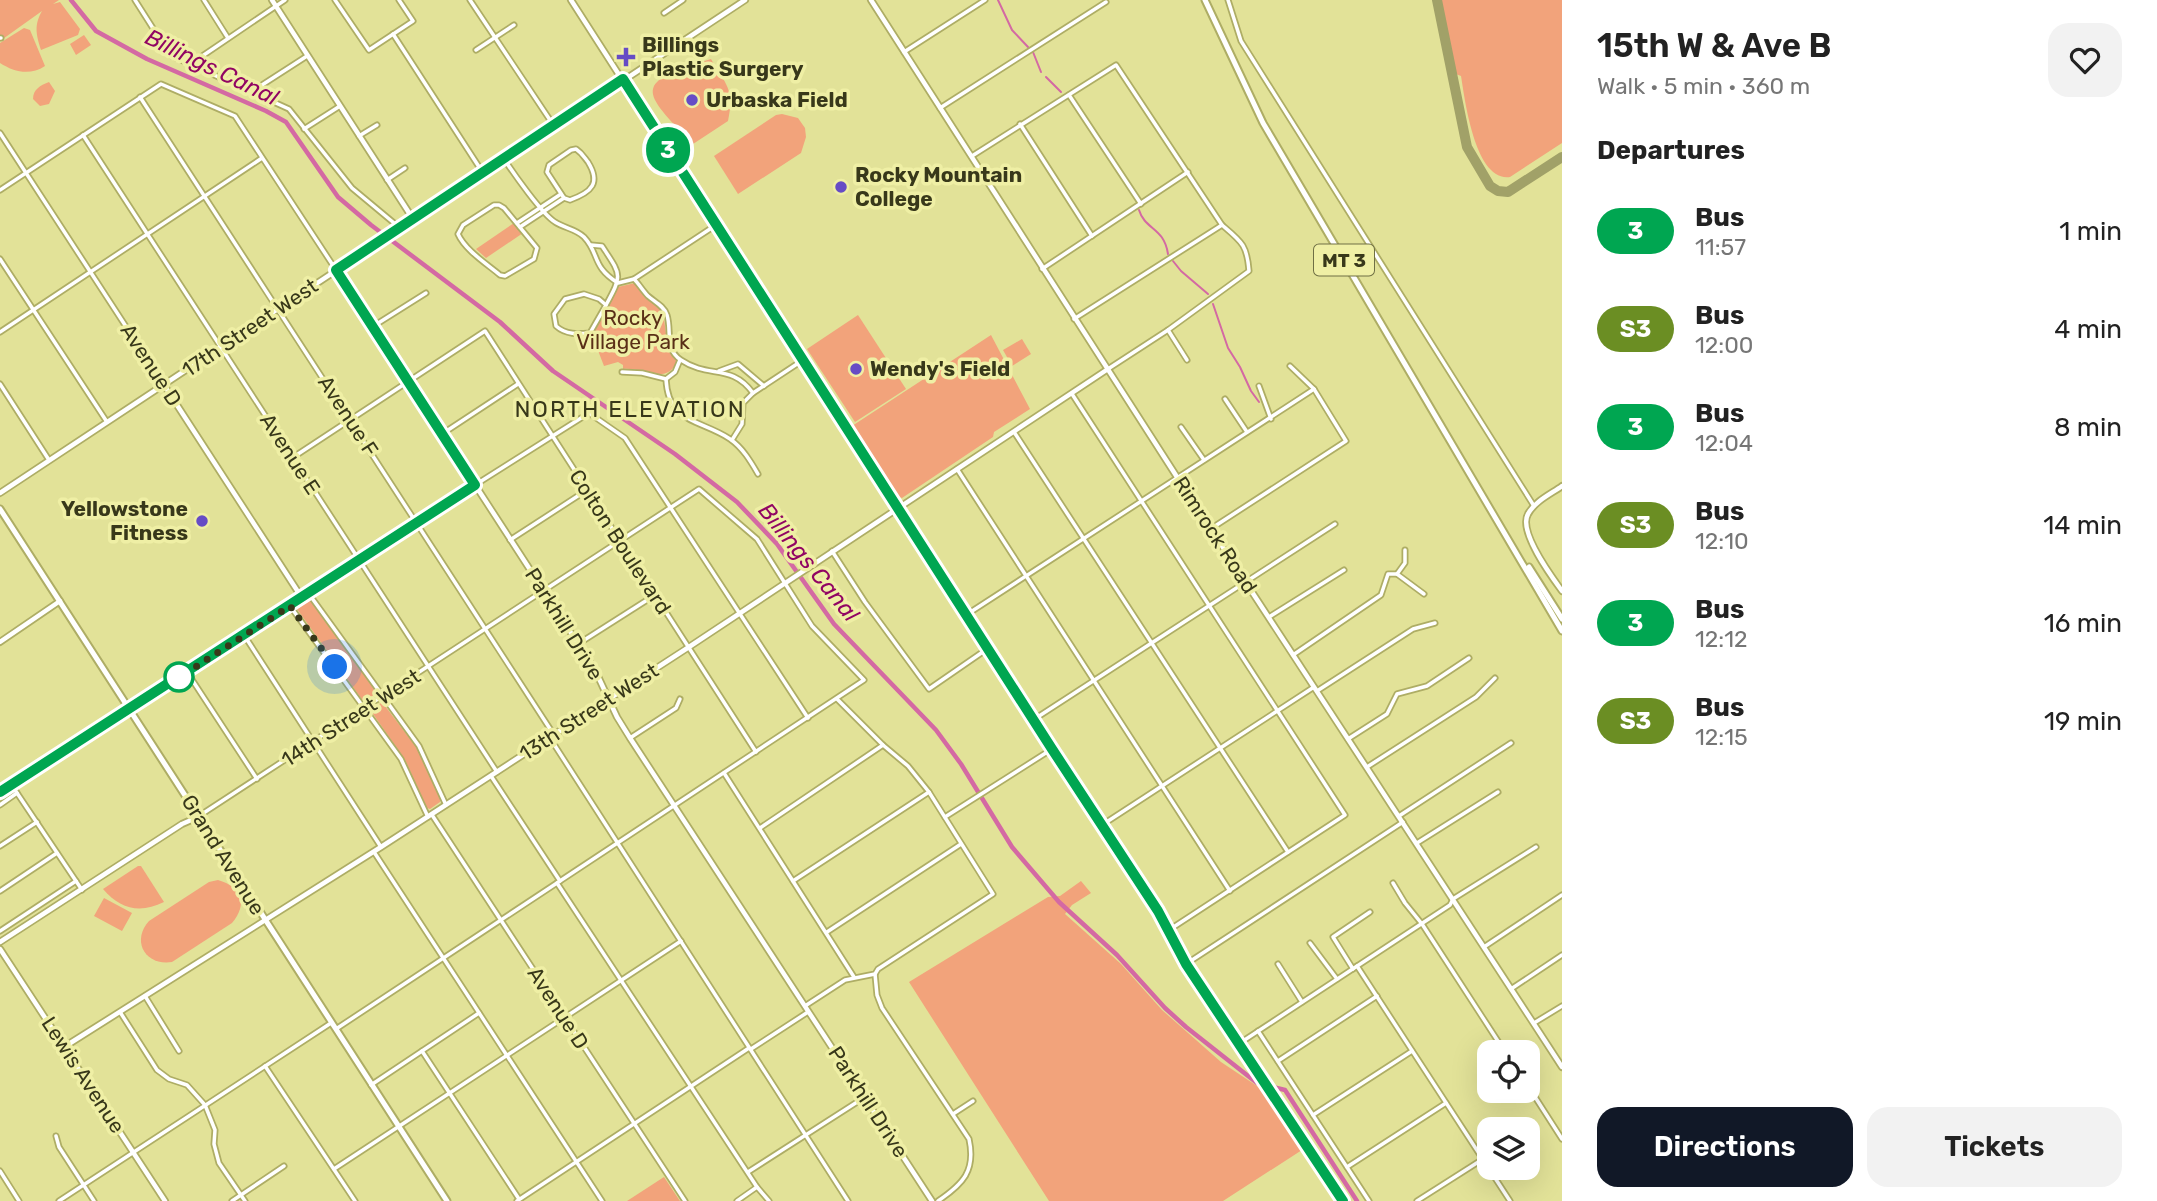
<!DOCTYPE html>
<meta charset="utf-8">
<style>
body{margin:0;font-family:Rubik,sans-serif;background:#f2f2f2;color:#222;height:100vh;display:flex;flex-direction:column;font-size:26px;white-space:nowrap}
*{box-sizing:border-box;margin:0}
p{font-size:23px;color:#767676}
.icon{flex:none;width:38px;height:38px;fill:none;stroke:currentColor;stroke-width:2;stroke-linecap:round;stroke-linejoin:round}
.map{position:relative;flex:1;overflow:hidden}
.panel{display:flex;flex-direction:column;background:#fff;width:595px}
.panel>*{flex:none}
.badge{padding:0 14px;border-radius:23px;font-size:24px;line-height:46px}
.buttons{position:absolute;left:1477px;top:1040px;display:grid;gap:14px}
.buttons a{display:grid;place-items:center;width:63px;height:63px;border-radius:14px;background:#fff;box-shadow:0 7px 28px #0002;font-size:35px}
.you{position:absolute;width:35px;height:35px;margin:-18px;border:5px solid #fff;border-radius:50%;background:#1a73e8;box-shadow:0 0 0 10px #1a73e833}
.map>.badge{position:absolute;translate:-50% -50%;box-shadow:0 0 0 4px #fff}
h2{padding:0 35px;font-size:26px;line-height:63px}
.round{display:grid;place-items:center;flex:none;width:74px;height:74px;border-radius:21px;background:#f2f2f2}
.head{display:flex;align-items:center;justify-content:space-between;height:119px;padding:0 35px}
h1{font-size:33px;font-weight:600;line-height:52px}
.action{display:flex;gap:14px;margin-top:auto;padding:14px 35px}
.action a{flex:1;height:80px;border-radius:21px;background:#111827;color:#fff;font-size:28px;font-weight:600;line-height:80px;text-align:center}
.action a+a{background:#f2f2f2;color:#222}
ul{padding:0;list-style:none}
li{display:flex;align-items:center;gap:21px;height:98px;padding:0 35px}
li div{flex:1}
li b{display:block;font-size:26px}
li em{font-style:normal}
li .badge{min-width:77px;font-weight:700;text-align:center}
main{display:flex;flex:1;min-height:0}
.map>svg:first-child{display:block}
</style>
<main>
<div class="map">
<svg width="1562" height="1201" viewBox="0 0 1562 1201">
<rect width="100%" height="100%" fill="#e2e298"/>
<!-- green -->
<g fill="#f2a37b">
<path d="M0,0H59L53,4L60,2L80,29L78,35L41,50C36,34 34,25 42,11L0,41Z"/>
<path d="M1441,0H1562V143L1510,177C1475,182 1465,100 1461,76L1456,74Z"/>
<path d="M24,28L30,30L45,66C30,76 14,72 0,63V43Z"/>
<path d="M84,35L91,45L76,55L70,44Z"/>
<path d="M711,59C726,85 735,89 728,121L693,144C641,90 632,83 711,59Z"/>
<path d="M49,82L55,91L49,104L40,106L33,99C33,89 41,85 49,82Z"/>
<path d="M782,114L798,118L805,128L806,137L801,153L738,194L714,156L776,115Z"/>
<path d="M514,223L523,233L486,258L476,249Z"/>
<path d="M635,283L663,312L668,348L677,361C668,386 642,367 623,369V365L618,362L604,366L592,335L618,287Z"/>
<path d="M858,315L906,389L855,422L807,349Z"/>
<path d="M991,335L1030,409L994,432L993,437L902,498L898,497L852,426Z"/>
<path d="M1022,339L1031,354L1012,366L1003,350Z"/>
<path d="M307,599H311L377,692L366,701H363L297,609L298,605Z"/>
<path d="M382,702L420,752L441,799L440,802L430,809L427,808L405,760L371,711Z"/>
<path d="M138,866H141L164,902C140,914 120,909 103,889Z"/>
<path d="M218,880C242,887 248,904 232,923L172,962C145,966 131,941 149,921L209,882Z"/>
<path d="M1081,881L1091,893L1072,905L1065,914L1121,964L1162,1010L1221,1062L1263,1090L1302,1150L1223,1201H1049L909,982L1048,897L1060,896Z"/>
<path d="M104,898L132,913L122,931L94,916Z"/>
<path d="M664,1177L680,1201H627Z"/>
</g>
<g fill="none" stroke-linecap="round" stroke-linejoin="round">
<!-- stream -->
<g stroke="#d469a3" stroke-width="2">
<path d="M998,0L1012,30L1028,47"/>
<path d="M1033,52L1041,72"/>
<path d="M1046,77L1061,92"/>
<path d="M1139,210C1145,230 1164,227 1168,254"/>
<path d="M1173,261L1181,271L1208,294"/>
<path d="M1213,304L1228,348L1240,367L1251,391L1259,402"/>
</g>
<!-- canal -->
<path stroke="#d469a3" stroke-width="4.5" d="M71,0L96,31L147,59L266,111L286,122L338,197L371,225L500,322L553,371L675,454L737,502L777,544L834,624L936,730L961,764L1012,847L1059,902L1117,955L1165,1008L1186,1027L1257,1083L1285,1090L1357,1201"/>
<!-- taxiway -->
<path stroke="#a1a168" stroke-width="10" d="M1437,0L1467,147L1490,186L1498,191L1508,192L1562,157"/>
<defs>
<g id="minor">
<path d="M135,0L170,55L289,109L352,188L400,228"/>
<path d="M204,0L228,38"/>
<path d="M335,0L369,50L413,21L399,0"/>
<path d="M470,0L554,126"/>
<path d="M1228,0L1241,41L1534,506"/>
<path d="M664,13L683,0"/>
<path d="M393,34L483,173"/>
<path d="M0,38H1"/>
<path d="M476,50L514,25"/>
<path d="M904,52L985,0"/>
<path d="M192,63L285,0"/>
<path d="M256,93L262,85L307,56"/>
<path d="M1069,95L1141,204"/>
<path d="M140,97L554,735"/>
<path d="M940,108L1106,2"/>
<path d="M1020,124L1092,236"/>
<path d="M304,129L340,106"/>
<path d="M0,133L164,385"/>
<path d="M83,135L497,772"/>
<path d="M359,136L377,125"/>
<path d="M576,149C582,153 584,157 588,162C601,183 592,192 570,200L564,198L547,172L549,165L571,150Z"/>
<path d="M972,156L1116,65L1222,225C1242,242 1247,245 1249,271L1168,330L1108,369"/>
<path d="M504,159C514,174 542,214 555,222C564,228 576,229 584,237C600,254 591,266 618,283L634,279L716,225"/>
<path d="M387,180L405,168"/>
<path d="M0,190L161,84L235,116L336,270"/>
<path d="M494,205H499L504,208L537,248L534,259L505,276L500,275C487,264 465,250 458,234L463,225Z"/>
<path d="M517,223L561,194"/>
<path d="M520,227L564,198"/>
<path d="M591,245L602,246C621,275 623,274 606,305"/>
<path d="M0,259L107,422"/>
<path d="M1042,269L1188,172"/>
<path d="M634,279C639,284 643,291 648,296C655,302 664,306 667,315C672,331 664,349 681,360C709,379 731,363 753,393"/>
<path d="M584,294L599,299L606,305L590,333C578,334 566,335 556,326L554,314L565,299Z"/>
<path d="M1074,319L1222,225"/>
<path d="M372,327L426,293"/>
<path d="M1168,330L1187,360"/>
<path d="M0,332L262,158"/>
<path d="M719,371L738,364L764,386"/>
<path d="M622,372L642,373L666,379L675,372L680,360"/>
<path d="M666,379C668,424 700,419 730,439C743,448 751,462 758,474"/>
<path d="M0,384L49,460"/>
<path d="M1259,386L1271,419"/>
<path d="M1072,394L1345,815L1169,930"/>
<path d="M1225,399L1247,432"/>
<path d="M1181,427L1204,460"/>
<path d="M1014,432L1288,852"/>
<path d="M442,434L518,384"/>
<path d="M732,440L742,424L743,403L753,393L803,360"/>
<path d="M292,458L485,331L756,752"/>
<path d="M957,469L1230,891"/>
<path d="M475,485L589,413L625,438L808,718"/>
<path d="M1212,528L1346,441L1314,389L1290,366"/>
<path d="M510,540L587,490"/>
<path d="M832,551L865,602L929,689L987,649"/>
<path d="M1397,574L1405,563V550"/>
<path d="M309,594L419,746L446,805"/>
<path d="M290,606L401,759L428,817"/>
<path d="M966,615L1314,389"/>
<path d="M1269,617L1344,570"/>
<path d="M244,635L381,847"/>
<path d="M578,644L655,595"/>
<path d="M1293,655L1381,595L1388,574H1397L1424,594"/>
<path d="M187,672L257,779"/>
<path d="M1317,691L1413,629L1435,623"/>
<path d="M1033,720L1335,524"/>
<path d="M550,738L848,1201"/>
<path d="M630,738L676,708L680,699"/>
<path d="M1348,739L1387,714L1397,694L1427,686L1469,658"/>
<path d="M1367,767L1476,697L1495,678"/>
<path d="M724,773L854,977"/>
<path d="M491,776L560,881"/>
<path d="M11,784L82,890"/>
<path d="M0,805L17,793"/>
<path d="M432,815L685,1201"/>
<path d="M199,816L699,489L757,539L812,626L864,680L336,1029"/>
<path d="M1399,816L1511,743"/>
<path d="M945,817L1052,749"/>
<path d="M1102,825L1314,687"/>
<path d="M760,828L883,745"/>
<path d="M1417,843L1498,792"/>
<path d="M0,846L37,822"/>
<path d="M374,852L602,1201"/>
<path d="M793,881L929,792"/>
<path d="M557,883L757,1187L769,1201"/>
<path d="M1393,883L1405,903L1422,924L1505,1052"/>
<path d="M0,891L57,853"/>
<path d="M0,931L76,881"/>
<path d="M827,932L961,844"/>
<path d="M1310,943L1337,979"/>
<path d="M1484,947L1562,895"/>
<path d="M1186,964L1403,822"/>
<path d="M1278,964L1302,1002"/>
<path d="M1357,966L1510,1201"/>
<path d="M1353,969L1333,937L1370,912"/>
<path d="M875,974L877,995L882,1008L969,1139C976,1171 963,1184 938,1201"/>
<path d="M1511,989L1562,955"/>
<path d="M145,996L179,1051"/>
<path d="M805,1006L845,980L875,974L878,969L993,894L929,792L908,766L883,745L837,699"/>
<path d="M120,1012L157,1070L169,1079L187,1085L205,1105L215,1130L214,1144L219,1163L245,1201"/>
<path d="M1534,1023L1562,1006"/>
<path d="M1258,1031L1369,1201"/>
<path d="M1240,1043L1450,905L1453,899L1536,847"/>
<path d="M751,1049L808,1012"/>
<path d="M422,1051L519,1199"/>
<path d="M1278,1061L1377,996"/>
<path d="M265,1066L355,1201"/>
<path d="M371,1085L479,1013"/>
<path d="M1528,1086L1562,1139"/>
<path d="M953,1114L973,1101"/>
<path d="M1313,1115L1412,1051"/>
<path d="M56,1136L59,1147L94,1201"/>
<path d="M1347,1167L1446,1103"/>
<path d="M334,1169L681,941"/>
<path d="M0,1171L19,1201"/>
<path d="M748,1172L865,1097"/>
<path d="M59,1201L331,1023"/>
<path d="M232,1201L284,1166"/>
<path d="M517,1201L749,1048"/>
<path d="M737,1201L757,1187"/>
<path d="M1417,1201L1483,1159"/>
</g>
<g id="tertiary">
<path d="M272,0L413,219"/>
<path d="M571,0L1052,749L1158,911L1186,964L1343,1201"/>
<path d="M336,270L595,670L617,717L630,738L932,1201"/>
<path d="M164,385L302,598"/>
<path d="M1562,486C1551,494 1535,501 1528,514C1518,531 1551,576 1562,591"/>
<path d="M0,493L745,0"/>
<path d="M0,642L60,601"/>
<path d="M0,792L475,485"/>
<path d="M0,942L182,824L198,817"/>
<path d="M0,949L165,1201"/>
<path d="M64,1047L381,847L689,647L1108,369"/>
</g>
<path id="secondary" d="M871,0L1177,477L1562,1067"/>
<path id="primary" d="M0,509L447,1201"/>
<g id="trunk">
<path d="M1205,0L1263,123L1562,631"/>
<path d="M1529,567L1562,619"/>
</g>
</defs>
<!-- minor casing -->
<use href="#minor" stroke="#aead65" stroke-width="7"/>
<!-- tertiary casing -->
<use href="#tertiary" stroke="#aead65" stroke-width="8"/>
<!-- secondary casing -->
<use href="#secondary" stroke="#aead65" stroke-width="8"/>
<!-- primary casing -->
<use href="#primary" stroke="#aead65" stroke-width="9"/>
<!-- trunk casing -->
<use href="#trunk" stroke="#aead65" stroke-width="9"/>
<!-- minor -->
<use href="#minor" stroke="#fff" stroke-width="3.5"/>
<!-- tertiary -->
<use href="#tertiary" stroke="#fff" stroke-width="4.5"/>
<!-- secondary -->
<use href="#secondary" stroke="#fff" stroke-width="4.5"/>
<!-- primary -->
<use href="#primary" stroke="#fff" stroke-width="5"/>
<!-- trunk -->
<use href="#trunk" stroke="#fff" stroke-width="5"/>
</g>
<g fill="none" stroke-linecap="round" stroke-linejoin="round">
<defs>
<path id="line" d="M0,792L475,485L336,270L623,79L1052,749L1158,911L1186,964L1343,1201"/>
</defs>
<!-- line casing -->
<use href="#line" stroke="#fff" stroke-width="16"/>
<!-- line -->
<use href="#line" stroke="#00a651" stroke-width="10"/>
<!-- walk -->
<path stroke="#38381a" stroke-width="7" stroke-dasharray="0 12.6" d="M179,677L172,682L290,606L335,667"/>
</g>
<!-- markers -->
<g fill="#664cc5" stroke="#efefa5" stroke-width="2.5">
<path d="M622.5 46.5h7v7h7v7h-7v7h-7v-7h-7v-7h7z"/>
<circle cx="692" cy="100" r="7"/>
<circle cx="841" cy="187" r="7"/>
<circle cx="856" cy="369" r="7"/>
<circle cx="202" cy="521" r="7"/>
</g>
<circle fill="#fff" stroke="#00a651" stroke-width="3.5" cx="179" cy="677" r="14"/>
<g text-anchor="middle" stroke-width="7" stroke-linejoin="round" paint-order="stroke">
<!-- shield labels -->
<rect fill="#efefa5" stroke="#6f6f44" stroke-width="2" x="1314" y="244.5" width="60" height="31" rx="5"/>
<g font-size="19" font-weight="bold" fill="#38381a">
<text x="1344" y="267">MT 3</text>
</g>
<!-- poi labels -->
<g font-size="21" font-weight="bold" fill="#38381a" stroke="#efefa5" text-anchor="start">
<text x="642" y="52">Billings<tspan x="642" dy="24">Plastic Surgery</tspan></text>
<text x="706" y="107">Urbaska Field</text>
<text x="855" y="182">Rocky Mountain<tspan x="855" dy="24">College</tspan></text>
<text x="870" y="376">Wendy's Field</text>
<text x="188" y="516" text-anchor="end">Yellowstone<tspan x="188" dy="24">Fitness</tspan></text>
</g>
<!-- park labels -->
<g font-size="21" fill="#5a2f17" stroke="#efefa5">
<text x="633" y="325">Rocky<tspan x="633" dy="24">Village Park</tspan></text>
</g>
<!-- street labels -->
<g font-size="21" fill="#38381a" stroke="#efefa5">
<text transform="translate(250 328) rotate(-34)" y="7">17th Street West</text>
<text transform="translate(151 365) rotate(57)" y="7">Avenue D</text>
<text transform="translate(348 416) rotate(57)" y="7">Avenue F</text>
<text transform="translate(290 454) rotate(57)" y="7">Avenue E</text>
<text transform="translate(1215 535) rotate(57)" y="7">Rimrock Road</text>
<text transform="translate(620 542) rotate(57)" y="7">Colton Boulevard</text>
<text transform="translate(564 624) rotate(58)" y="7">Parkhill Drive</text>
<text transform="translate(589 712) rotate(-33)" y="7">13th Street West</text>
<text transform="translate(351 718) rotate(-33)" y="7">14th Street West</text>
<text transform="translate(223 855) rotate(58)" y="7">Grand Avenue</text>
<text transform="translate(558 1008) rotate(57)" y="7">Avenue D</text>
<text transform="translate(83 1075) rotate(57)" y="7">Lewis Avenue</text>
<text transform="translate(868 1102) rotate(57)" y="7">Parkhill Drive</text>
</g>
<!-- water labels -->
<g font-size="23" font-style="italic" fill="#910563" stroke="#efefa5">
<text transform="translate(212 67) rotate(26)" y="8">Billings Canal</text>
<text transform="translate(809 562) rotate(51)" y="8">Billings Canal</text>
</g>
<!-- neighbourhood labels -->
<g font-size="23" letter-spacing="2" fill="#38381a" stroke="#efefa5">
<text x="630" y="417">NORTH ELEVATION</text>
</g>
</g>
</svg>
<div class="buttons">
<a><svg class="icon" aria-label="locate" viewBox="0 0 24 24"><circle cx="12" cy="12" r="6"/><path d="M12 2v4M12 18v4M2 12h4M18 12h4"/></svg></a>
<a><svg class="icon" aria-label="layers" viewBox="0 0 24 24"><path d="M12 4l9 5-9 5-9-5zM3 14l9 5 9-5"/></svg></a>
</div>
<div class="you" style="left:335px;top:667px"></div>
<b class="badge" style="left:668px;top:150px;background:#00a651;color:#fff">3</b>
</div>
<section class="panel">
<div class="head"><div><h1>15th W &amp; Ave B</h1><p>Walk · 5 min · 360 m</p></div><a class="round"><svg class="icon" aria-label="heart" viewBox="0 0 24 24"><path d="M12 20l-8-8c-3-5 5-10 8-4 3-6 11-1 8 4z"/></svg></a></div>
<h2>Departures</h2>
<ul>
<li><span class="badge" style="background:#00a651;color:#fff">3</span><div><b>Bus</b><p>11:57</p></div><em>1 min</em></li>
<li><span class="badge" style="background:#6b8e23;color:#fff">S3</span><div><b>Bus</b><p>12:00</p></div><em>4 min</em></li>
<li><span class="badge" style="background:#00a651;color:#fff">3</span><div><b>Bus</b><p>12:04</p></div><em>8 min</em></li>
<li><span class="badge" style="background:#6b8e23;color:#fff">S3</span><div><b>Bus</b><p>12:10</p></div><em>14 min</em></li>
<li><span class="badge" style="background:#00a651;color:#fff">3</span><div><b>Bus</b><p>12:12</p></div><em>16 min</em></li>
<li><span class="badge" style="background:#6b8e23;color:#fff">S3</span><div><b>Bus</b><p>12:15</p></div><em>19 min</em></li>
</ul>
<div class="action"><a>Directions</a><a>Tickets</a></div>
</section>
</main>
